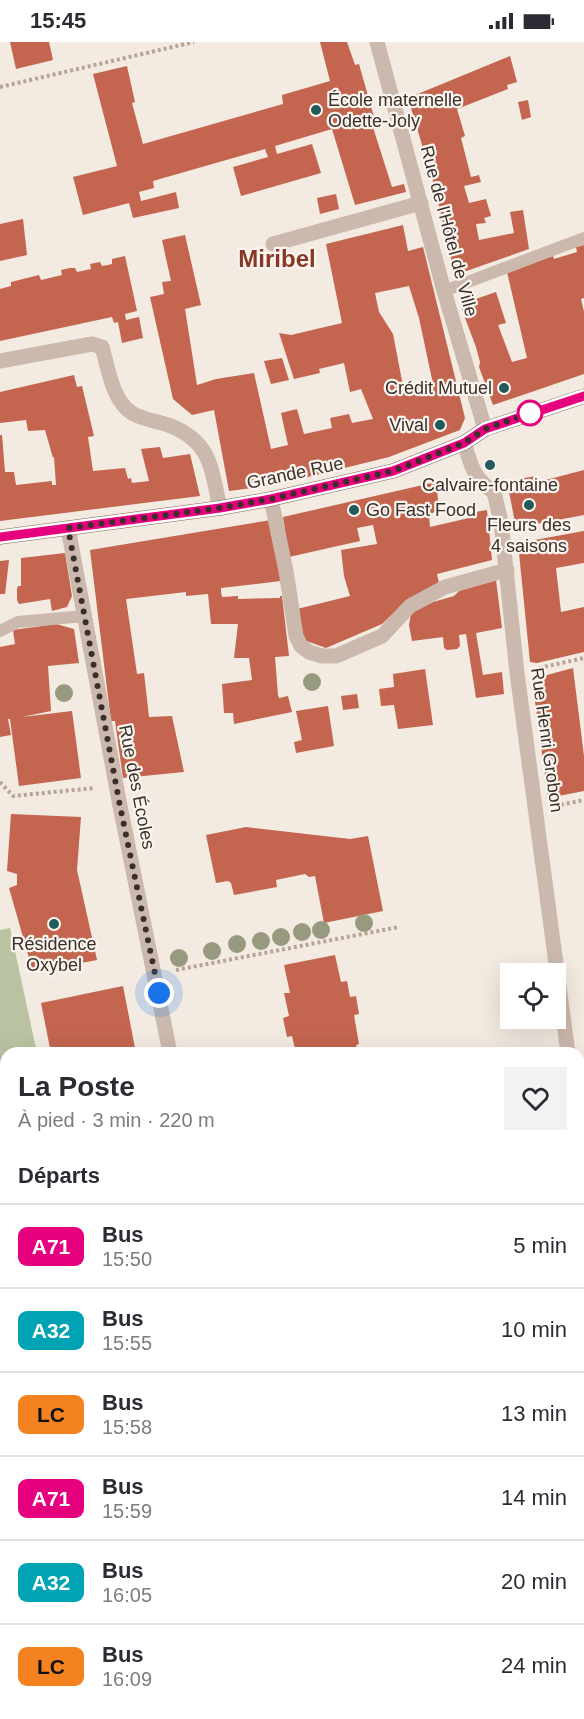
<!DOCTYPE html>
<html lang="fr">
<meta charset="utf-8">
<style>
body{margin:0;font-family:Arial,sans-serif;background:#f2f2f3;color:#2b2b33;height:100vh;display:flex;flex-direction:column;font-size:22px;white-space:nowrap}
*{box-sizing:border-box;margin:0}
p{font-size:20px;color:#7c7c81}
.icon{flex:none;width:33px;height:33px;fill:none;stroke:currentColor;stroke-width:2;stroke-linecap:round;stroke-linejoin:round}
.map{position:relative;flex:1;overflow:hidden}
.drawer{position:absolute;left:0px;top:1005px;width:585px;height:672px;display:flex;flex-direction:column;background:#fff;border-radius:18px 18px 0 0;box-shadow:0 6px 24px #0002}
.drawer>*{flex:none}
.badge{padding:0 12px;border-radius:9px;font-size:21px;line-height:39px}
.fabs{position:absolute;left:500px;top:921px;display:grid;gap:12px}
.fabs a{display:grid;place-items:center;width:66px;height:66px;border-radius:0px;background:#fff;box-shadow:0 6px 24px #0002;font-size:30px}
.you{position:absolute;width:30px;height:30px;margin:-15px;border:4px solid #fff;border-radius:50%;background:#1a73e8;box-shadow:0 0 0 9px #1a73e833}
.map>.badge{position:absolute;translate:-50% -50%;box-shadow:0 0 0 3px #fff}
h2{padding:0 18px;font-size:22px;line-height:54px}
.round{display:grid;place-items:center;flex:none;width:63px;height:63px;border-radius:0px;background:#f2f2f3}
.head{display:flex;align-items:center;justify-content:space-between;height:102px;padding:0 18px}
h1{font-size:28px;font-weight:600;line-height:45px}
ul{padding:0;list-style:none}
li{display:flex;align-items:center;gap:18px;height:84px;padding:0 18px;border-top:2px solid #e1e1e2}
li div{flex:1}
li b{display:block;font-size:22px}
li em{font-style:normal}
li .badge{min-width:66px;font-weight:700;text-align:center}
.status{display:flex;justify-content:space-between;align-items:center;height:42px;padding:0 30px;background:#fff;direction:ltr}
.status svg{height:16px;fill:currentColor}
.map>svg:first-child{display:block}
</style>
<div class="status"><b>15:45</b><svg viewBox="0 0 49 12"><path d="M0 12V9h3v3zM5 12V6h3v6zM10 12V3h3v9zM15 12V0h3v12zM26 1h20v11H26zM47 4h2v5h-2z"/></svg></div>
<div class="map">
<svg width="584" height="1677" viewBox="0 0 584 1677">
<rect width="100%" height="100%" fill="#f3eae1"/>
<!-- green -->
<path fill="#b9c3a1" d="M10,886L37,1011H6V1139H0V888Z"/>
<!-- building -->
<g fill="#c3654f" fill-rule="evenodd">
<path d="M10,0H49L53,18L16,27Z"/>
<path d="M320,0H347L355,23L359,22L374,75L370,76L392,145L404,142L406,150L355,163L332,87L275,104L277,112L312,102L321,131L241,154L233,125L268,115L265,107L153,139L154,146L139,150L141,159L176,150L179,166L133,176L129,161L83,173L73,135L117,124L93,32L127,24L135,60L132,61L143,102L283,62L282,53L330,39Z"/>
<path d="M510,14L517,40L507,43L508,47L457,67L465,94L461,96L471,135L479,133L481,140L464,144L469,161L486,157L491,174L484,176L486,181L476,182L479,198L514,191L510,170L523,168L529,207L455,233L434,143L408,56Z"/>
<path d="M528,58L531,75L522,78L518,60Z"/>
<path d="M336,152L339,167L320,172L317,156Z"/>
<path d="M23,177L27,213L0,219V182Z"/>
<path d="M403,183L408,209L423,205L465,376L460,388L389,415L296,438L295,435L276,441V443L229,449L214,368L192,373L173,357L150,255L164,252L162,240L171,239L162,198L185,193L201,263L185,267L197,343L216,337L254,331L271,407L288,403L281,371L297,367L304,392L332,386L330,376L349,372L352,381L373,377L361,347L350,350L344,321L319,327L320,331L294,337L279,291L291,293L342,281L326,202ZM409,244L419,276L433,342L404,349L393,292L379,270L375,251Z"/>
<path d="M584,203V256L581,257L584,270V332L493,363L479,325L480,320L476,305L462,268L464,261L496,250L506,281L498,283L512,320L527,316L507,230L553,214L554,217L577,210L576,205Z"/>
<path d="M125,214L137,269L125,272L126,278L139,275L143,296L122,301L118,280L114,281L112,275L0,299V247L11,244V240L39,233L41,238L62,233L61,228L70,226H75L77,230L91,227L90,222L100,220L102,224L108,223L112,222V217Z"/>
<path d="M282,316L289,338L271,342L264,319Z"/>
<path d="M74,333L77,345L82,344L94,394L88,395L93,429L125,426L128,437L131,436L132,441L149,439L141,407L160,405L163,416L190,412L200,454L0,479V393H2L5,430H14L16,443L52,439V443H56L54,415L53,416L45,388L28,389L26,378L0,381V350Z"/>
<path d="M584,428V473L516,486L507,439L536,434L538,440Z"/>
<path d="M436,440L439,466L429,474L430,485L469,476V471L487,468L492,518L437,532L439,541L405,560L382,582L326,606L301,597L297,567L350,554L344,534L341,508L377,502L373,483L357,486L360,499L289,515L283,475Z"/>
<path d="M271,478L281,539L221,546V550L222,555L238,554V557L280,556V554H282L289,614L275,615L278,653L279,656L288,654L292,670L234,682L233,671H224L222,642L252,638L249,616H234L238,582H211L208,552L186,554V550L126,557L137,632L144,631L149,675L172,674L184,730L123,736L115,679H111L90,508Z"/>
<path d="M584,489V521L556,526L561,570L584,565V610L537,621L530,620L518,501Z"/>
<path d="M65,511L72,554L67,565L52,569L50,557L19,562L17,558V547L18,544H21V516Z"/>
<path d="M9,518L5,552H0V519Z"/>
<path d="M496,538L502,586L476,591L483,633L502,630L504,652L476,656L466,592L459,593L460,604L457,607L447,608L444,606L443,595L412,599L409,583L411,571L433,560L454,554L459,549Z"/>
<path d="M56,582L74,587L79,621L48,624L51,669L22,675L72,669L81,736L19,744L10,677H8L11,693L0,695V605L15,602L13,588Z"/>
<path d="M573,626L584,714V749L548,756L532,637Z"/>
<path d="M425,627L433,683L398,687L394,663L381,664L379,647L394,645L393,632Z"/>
<path d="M357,652L359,666L343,668L341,654Z"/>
<path d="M328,664L334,704L296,711L294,700L302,698L296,669Z"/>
<path d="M11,772L81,775L77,828L97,918L33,930L9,846L17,843V832L7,829Z"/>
<path d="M246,785L350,797L368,794L383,869L324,881L315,834L309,835L305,832L276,838L277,845L234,853L231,841L228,839L216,841L206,793Z"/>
<path d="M335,913L341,940L347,939L350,955L356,954L359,972L354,973L359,1002L356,1003L358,1011H296L292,994L287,995L283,976L289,974L284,951H290L284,923Z"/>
<path d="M123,944L136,1011H51L41,961Z"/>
<path d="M0,1294H6V1344L0,1345Z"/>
<path d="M579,1389L582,1398L584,1397V1417L579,1418Z"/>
<path d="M584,1539V1563L579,1565V1541Z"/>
<path d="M6,1606V1630L0,1631V1607Z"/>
<path d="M14,1671H71L72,1677H14Z"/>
<path d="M85,1671H110L111,1677H86Z"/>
<path d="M143,1671H164L165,1677H144Z"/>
<path d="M227,1671H252L250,1674L237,1677H228Z"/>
<path d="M515,1671H567L569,1677H516Z"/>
</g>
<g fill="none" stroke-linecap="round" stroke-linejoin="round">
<!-- path -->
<g stroke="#b8a397" stroke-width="4" stroke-dasharray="3 3" stroke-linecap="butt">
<path d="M0,45L194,0"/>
<path d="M539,626L584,616"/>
<path d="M0,740L13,754L95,746"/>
<path d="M555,764L584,758"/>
<path d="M176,928L399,885"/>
</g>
<!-- service -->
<g stroke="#ccb9ad" stroke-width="12">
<path d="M444,249L584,196"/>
<path d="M0,589L18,580L84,574"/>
</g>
<!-- minor -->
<g stroke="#ccb9ad" stroke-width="15">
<path d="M377,0L444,249L485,387"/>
<path d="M273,202L421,161"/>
<path d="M0,319L92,302L102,305C108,325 112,359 132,371C143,378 159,379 171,384C212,401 211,427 220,466"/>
<path d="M464,401C472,424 472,435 494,450L501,480L517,631L568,1011"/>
<path d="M271,457L286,529L296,594L301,604L309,610L322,614H336L382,594L410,564L445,545L507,528"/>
<path d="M68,486L120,764L170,1011"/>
<path d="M579,1092L584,1142"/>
<path d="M579,1589L584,1587"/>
<path d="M77,1671V1677"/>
<path d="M274,1671L275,1677"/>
<path d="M316,1677L338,1671"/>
</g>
<!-- primary -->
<path stroke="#7c665d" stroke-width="15" d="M0,495L220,466L271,457L393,429L464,401L485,387L584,354"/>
</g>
<!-- trees -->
<g fill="#979a7f">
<circle cx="312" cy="640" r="9"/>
<circle cx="64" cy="651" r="9"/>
<circle cx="364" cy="881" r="9"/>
<circle cx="321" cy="888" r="9"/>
<circle cx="302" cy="890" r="9"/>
<circle cx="281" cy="895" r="9"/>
<circle cx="261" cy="899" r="9"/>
<circle cx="237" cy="902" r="9"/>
<circle cx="212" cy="909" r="9"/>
<circle cx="179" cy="916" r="9"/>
</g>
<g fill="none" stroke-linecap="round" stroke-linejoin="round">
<defs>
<path id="line" d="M0,495L220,466L271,457L393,429L464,401L485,387L584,354"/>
</defs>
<!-- line casing -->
<use href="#line" stroke="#fff" stroke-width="14"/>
<!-- line -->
<use href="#line" stroke="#e6007e" stroke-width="9"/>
<!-- walk -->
<path stroke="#3a2f2b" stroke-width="6" stroke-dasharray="0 10.8" d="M159,951L120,764L68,486L220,466L271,457L393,429L464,401L485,387L530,371"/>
</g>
<!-- markers -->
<g fill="#215b5c" stroke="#faf4ee" stroke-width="2">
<circle cx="316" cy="68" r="6"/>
<circle cx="504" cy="346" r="6"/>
<circle cx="440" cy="383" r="6"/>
<circle cx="490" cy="423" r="6"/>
<circle cx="529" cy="463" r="6"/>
<circle cx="354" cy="468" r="6"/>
<circle cx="54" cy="882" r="6"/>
</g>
<circle fill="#fff" stroke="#e6007e" stroke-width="3" cx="530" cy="371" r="12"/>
<g text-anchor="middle" stroke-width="4.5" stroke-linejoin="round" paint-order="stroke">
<!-- poi labels -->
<g font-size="18" fill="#3a2f2b" stroke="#faf4ee">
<text x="328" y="64" text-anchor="start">École maternelle<tspan x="328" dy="21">Odette-Joly</tspan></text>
<text x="492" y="352" text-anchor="end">Crédit Mutuel</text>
<text x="428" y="389" text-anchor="end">Vival</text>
<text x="490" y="449">Calvaire-fontaine</text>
<text x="366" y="474" text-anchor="start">Go Fast Food</text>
<text x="529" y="489">Fleurs des<tspan x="529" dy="21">4 saisons</tspan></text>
<text x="54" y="908">Résidence<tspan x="54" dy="21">Oxybel</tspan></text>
</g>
<!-- street labels -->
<g font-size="18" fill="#3a2f2b" stroke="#faf4ee">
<text transform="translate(449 189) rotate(75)" y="6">Rue de l'Hôtel de Ville</text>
<text transform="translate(295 431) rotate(-12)" y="6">Grande Rue</text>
<text transform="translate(547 698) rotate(82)" y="6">Rue Henri Grobon</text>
<text transform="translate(137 745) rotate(79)" y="6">Rue des Écoles</text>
</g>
<!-- district labels -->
<g font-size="24" font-weight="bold" fill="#883826" stroke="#faf4ee">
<text x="277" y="225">Miribel</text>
</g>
</g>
</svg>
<div class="fabs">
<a><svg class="icon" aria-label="locate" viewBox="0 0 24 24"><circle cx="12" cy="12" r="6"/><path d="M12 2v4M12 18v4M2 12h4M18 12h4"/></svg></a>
</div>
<div class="you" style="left:159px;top:951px"></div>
<section class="drawer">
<div class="head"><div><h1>La Poste</h1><p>À pied · 3 min · 220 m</p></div><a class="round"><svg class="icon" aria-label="heart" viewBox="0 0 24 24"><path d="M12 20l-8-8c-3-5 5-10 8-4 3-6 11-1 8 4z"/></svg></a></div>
<h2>Départs</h2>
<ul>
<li><span class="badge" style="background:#e6007e;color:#fff">A71</span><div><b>Bus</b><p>15:50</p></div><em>5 min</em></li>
<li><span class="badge" style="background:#00a3b4;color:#fff">A32</span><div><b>Bus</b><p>15:55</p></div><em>10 min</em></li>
<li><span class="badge" style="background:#f58220;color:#111">LC</span><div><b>Bus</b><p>15:58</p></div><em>13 min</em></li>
<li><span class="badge" style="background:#e6007e;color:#fff">A71</span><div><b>Bus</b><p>15:59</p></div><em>14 min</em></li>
<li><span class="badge" style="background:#00a3b4;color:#fff">A32</span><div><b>Bus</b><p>16:05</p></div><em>20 min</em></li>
<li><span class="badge" style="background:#f58220;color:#111">LC</span><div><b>Bus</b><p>16:09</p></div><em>24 min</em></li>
</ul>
</section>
</div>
